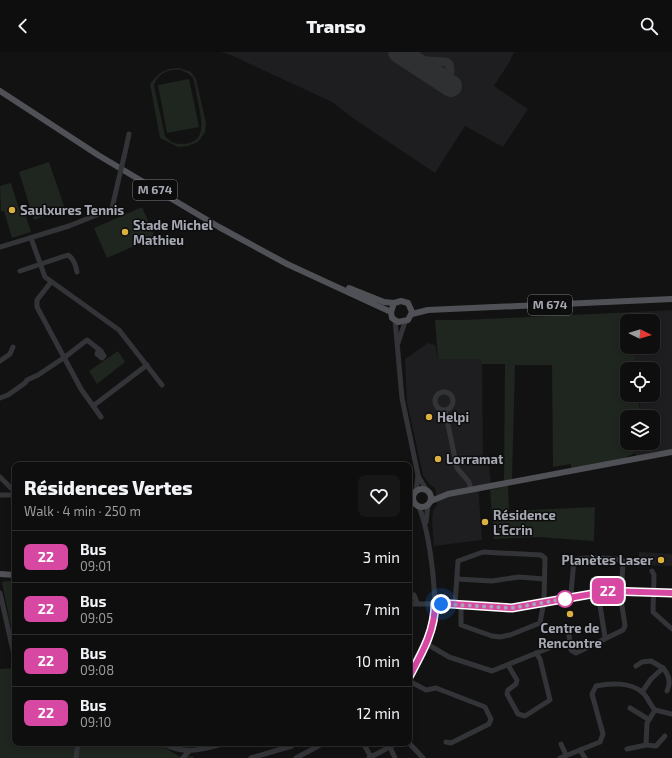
<!DOCTYPE html>
<meta charset="utf-8">
<style>
body{margin:0;font-family:"Exo 2",sans-serif;background:#171717;color:#f1f3f6;height:100vh;display:flex;flex-direction:column;font-size:15px;white-space:nowrap}
*{box-sizing:border-box;margin:0}
p{font-size:13px;color:#9b9c9e}
.icon{flex:none;width:22px;height:22px;fill:none;stroke:currentColor;stroke-width:2;stroke-linecap:round;stroke-linejoin:round}
.map{position:relative;flex:1;overflow:hidden}
.side{position:absolute;left:12px;top:410px;width:400px;height:284px;display:flex;flex-direction:column;background:#0e0e0e;border-radius:8px;box-shadow:0 2px 6px #0003,0 0 0 1px #2e2e2e}
.side>*{flex:none}
.badge{padding:0 8px;border-radius:6px;font-size:14px;line-height:26px}
.needle{width:26px;rotate:95deg}
.buttons{position:absolute;left:620px;top:262px;display:grid;gap:8px}
.buttons a{display:grid;place-items:center;width:40px;height:40px;border-radius:8px;background:#0e0e0e;box-shadow:0 2px 6px #0003,0 0 0 1px #2e2e2e;font-size:20px}
.you{position:absolute;width:20px;height:20px;margin:-10px;border:3px solid #fff;border-radius:50%;background:#1a73e8;box-shadow:0 0 0 6px #1a73e833}
.map>.badge{position:absolute;translate:-50% -50%;box-shadow:0 0 0 2px #fff}
.round{display:grid;place-items:center;flex:none;width:42px;height:42px;border-radius:8px;background:#171717}
.overview{display:flex;align-items:center;justify-content:space-between;height:68px;padding:0 12px}
h1{font-size:19px;font-weight:800;line-height:30px}
ul{padding:0;list-style:none}
li{display:flex;align-items:center;gap:12px;height:52px;padding:0 12px;border-top:1px solid #2e2e2e}
li div{flex:1}
li b{display:block;font-size:15px}
li em{font-style:normal}
li .badge{min-width:44px;font-weight:700;text-align:center}
header{display:flex;justify-content:space-between;align-items:center;height:52px;padding:0 12px;background:#0e0e0e;font-size:18px;font-weight:800}
.map>svg:first-child{display:block}
</style>
<header><svg class="icon" aria-label="back" viewBox="0 0 24 24"><path d="M15 5l-7 7 7 7"/></svg>Transo<svg class="icon" aria-label="search" viewBox="0 0 24 24"><circle cx="10" cy="10" r="6"/><path d="M15 15l6 6"/></svg></header>
<div class="map">
<svg width="672" height="706" viewBox="0 0 672 706">
<rect width="100%" height="100%" fill="#121213"/>
<!-- built -->
<g fill="#1e1e20">
<path d="M221,0H514L510,9L494,34L528,57L503,95L465,74L435,121L354,67L334,51L233,4Z"/>
<path d="M672,258V402L636,409L635,401L639,398L643,391H653V365H640L639,358L642,343H653V317H636L635,295H653V269H634V260Z"/>
<path d="M428,291L435,293L438,307H482L483,414H489L491,431L478,434L482,488L434,494L432,468L433,458L437,453L435,436L429,432L423,423L407,350L405,307Z"/>
<path d="M639,500L672,502V514L638,513Z"/>
</g>
<!-- green -->
<g fill="#1f251f" fill-rule="evenodd">
<path d="M179,16L191,20L196,27L206,71L205,80L198,90L188,94L178,95L160,86L150,32C159,21 164,16 179,16ZM181,18C185,20 189,21 192,25C196,32 196,42 198,49C201,67 209,92 181,92C174,92 169,89 165,84L154,34C157,21 169,17 181,18Z"/>
<path d="M189,27L199,75L167,81L158,33Z"/>
<path d="M49,110L65,157L34,168L19,120Z"/>
<path d="M11,131L19,157L23,155L31,180L12,186L4,159H1L0,134Z"/>
<path d="M142,155L155,185L107,206L94,176Z"/>
<path d="M634,260V269H627V295H635L636,317H627V343H642L639,351L640,365H627V391H643C635,411 590,413 571,417V412L553,415L552,313H515L512,427L504,429L505,312H482V307H438L435,268H464Z"/>
<path d="M118,299L125,310L97,332L89,319Z"/>
<path d="M508,434L509,459L595,455L594,489L537,485L494,487L490,438Z"/>
<path d="M15,528V596L2,530Z"/>
<path d="M15,616V691H158L180,705L193,704L194,706H0V617Z"/>
</g>
<g fill="none" stroke-linecap="round" stroke-linejoin="round">
<!-- taxiway -->
<path stroke="#2f3032" stroke-width="9" d="M411,8L446,10L449,12L450,19L448,25L441,29L432,26L428,19"/>
<!-- runway -->
<path stroke="#2f3032" stroke-width="22" d="M399,0L451,34"/>
<!-- minor -->
<g stroke="#333437" stroke-width="5">
<path d="M124,105L129,82"/>
<path d="M31,186L45,225L119,278L162,333"/>
<path d="M0,195L69,174L109,158L112,156L118,130"/>
<path d="M20,219L68,203C73,206 76,214 77,220"/>
<path d="M51,230L37,248V255L81,337L101,365"/>
<path d="M395,268L402,346L418,423L416,439"/>
<path d="M398,291L405,270"/>
<path d="M0,309L10,302L13,295"/>
<circle cx="444" cy="349" r="9"/>
<path d="M0,346L8,343L25,331L27,328L38,323L65,305L87,288L101,299L104,304L102,306L97,302L98,299"/>
<path d="M93,354L147,313"/>
<path d="M445,358L457,416L469,430L471,438"/>
<path d="M418,424L426,437"/>
<path d="M0,425L15,440"/>
<path d="M0,443H15"/>
<path d="M426,470L428,453"/>
<path d="M652,519L654,523L653,560L672,577"/>
<path d="M457,527L492,529L519,525L544,527"/>
<path d="M0,541L15,607"/>
<path d="M598,541L605,585"/>
<path d="M409,542L414,543L417,551"/>
<path d="M409,549L413,552H461L511,556L609,539L672,541"/>
<path d="M455,552L458,509L483,500L541,503L545,506L544,549L540,571L510,583L500,585L492,584L461,573V552"/>
<path d="M569,583L571,598L576,601L623,578L625,574L621,547L623,509C616,505 582,505 574,508L571,541L572,546"/>
<path d="M427,592L449,605L492,619L549,596"/>
<path d="M409,605V612"/>
<path d="M508,613L517,628L516,632L508,638L507,642L518,662L525,664L550,648L540,607L536,601"/>
<path d="M636,614L642,610L651,609L663,616"/>
<path d="M409,625C417,610 427,595 432,578C439,550 430,482 419,455"/>
<path d="M409,629L426,638L436,636L485,655L491,667L489,672L451,691L446,690"/>
<path d="M642,640L651,627L663,616C669,623 671,631 667,639"/>
<path d="M630,656L648,667"/>
<path d="M655,658L647,671L646,693L656,694L665,684"/>
<path d="M163,691C184,704 204,697 226,691"/>
<path d="M363,691L371,705"/>
<path d="M409,691L423,706"/>
<path d="M561,692L566,703"/>
<path d="M390,695L395,706"/>
<path d="M627,697L646,693"/>
<path d="M580,698L585,706"/>
<path d="M76,706L78,691"/>
<path d="M183,706L189,699"/>
<path d="M251,706L292,694"/>
<path d="M296,706L324,691"/>
<path d="M369,706L397,691"/>
<path d="M560,706L600,690L603,682L592,642L596,634C610,631 630,630 642,640C648,645 650,653 655,658L672,662"/>
</g>
<!-- major -->
<g stroke="#505156" stroke-width="6">
<path d="M0,39L98,103L219,175L287,212L391,260L392,266L398,270L408,268L412,260L408,251L401,249L394,251L391,260"/>
<path d="M349,236L384,250L394,251"/>
<path d="M412,262L428,258L672,247"/>
<circle cx="422" cy="446" r="9"/>
<path d="M431,449L448,442L672,400"/>
<path d="M0,522L15,523"/>
</g>
<!-- minor-bridge -->
<path stroke="#333437" stroke-width="5" d="M118,130L124,105"/>
</g>
<g fill="none" stroke-linecap="round" stroke-linejoin="round">
<defs>
<path id="line" d="M409,625C422,601 435,579 435,551L512,556L609,539L672,541"/>
</defs>
<!-- line casing -->
<use href="#line" stroke="#fff" stroke-width="9"/>
<!-- line -->
<use href="#line" stroke="#d748a3" stroke-width="6"/>
<!-- walk -->
<path stroke="#a5a8b2" stroke-width="4" stroke-dasharray="0 7.2" d="M441,552L512,556L565,547"/>
</g>
<!-- markers -->
<g fill="#dbb041" stroke="#0d0d0e" stroke-width="1.5">
<circle cx="12" cy="158" r="4"/>
<circle cx="125" cy="180" r="4"/>
<circle cx="429" cy="365" r="4"/>
<circle cx="438" cy="407" r="4"/>
<circle cx="485" cy="470" r="4"/>
<circle cx="661" cy="508" r="4"/>
<circle cx="570" cy="562" r="4"/>
</g>
<circle fill="#fff" stroke="#d748a3" stroke-width="2" cx="565" cy="547" r="8"/>
<g text-anchor="middle" stroke-width="3" stroke-linejoin="round" paint-order="stroke">
<!-- shield labels -->
<g fill="#0d0d0e" stroke="#777a81" stroke-width="1">
<rect x="133" y="128" width="44" height="20" rx="3"/>
<rect x="528" y="243" width="44" height="20" rx="3"/>
</g>
<g font-size="12" font-weight="bold" fill="#a5a8b2">
<text x="155" y="142">M 674</text>
<text x="550" y="257">M 674</text>
</g>
<!-- poi labels -->
<g font-size="13" font-weight="bold" fill="#a5a8b2" stroke="#0d0d0e" text-anchor="start">
<text x="20" y="163">Saulxures Tennis</text>
<text x="133" y="178">Stade Michel<tspan x="133" dy="15">Mathieu</tspan></text>
<text x="437" y="370">Helpi</text>
<text x="446" y="412">Lorramat</text>
<text x="493" y="468">Résidence<tspan x="493" dy="15">L'Ecrin</tspan></text>
<text x="653" y="513" text-anchor="end">Planètes Laser</text>
<text x="570" y="581" text-anchor="middle">Centre de<tspan x="570" dy="15">Rencontre</tspan></text>
</g>
</g>
</svg>
<div class="buttons">
<a><svg class="needle" viewBox="-14 -14 28 28"><path d="M0-13l5 13h-10z" fill="#e53935"/><path d="M0 13l5-13h-10z" fill="#9b9c9e"/></svg></a>
<a><svg class="icon" aria-label="locate" viewBox="0 0 24 24"><circle cx="12" cy="12" r="6"/><path d="M12 2v4M12 18v4M2 12h4M18 12h4"/></svg></a>
<a><svg class="icon" aria-label="layers" viewBox="0 0 24 24"><path d="M12 4l9 5-9 5-9-5zM3 14l9 5 9-5"/></svg></a>
</div>
<div class="you" style="left:441px;top:552px"></div>
<b class="badge" style="left:608px;top:539px;background:#d748a3;color:#fff">22</b>
<section class="side">
<div class="overview"><div><h1>Résidences Vertes</h1><p>Walk · 4 min · 250 m</p></div><a class="round"><svg class="icon" aria-label="heart" viewBox="0 0 24 24"><path d="M12 20l-8-8c-3-5 5-10 8-4 3-6 11-1 8 4z"/></svg></a></div>
<ul>
<li><span class="badge" style="background:#d748a3;color:#fff">22</span><div><b>Bus</b><p>09:01</p></div><em>3 min</em></li>
<li><span class="badge" style="background:#d748a3;color:#fff">22</span><div><b>Bus</b><p>09:05</p></div><em>7 min</em></li>
<li><span class="badge" style="background:#d748a3;color:#fff">22</span><div><b>Bus</b><p>09:08</p></div><em>10 min</em></li>
<li><span class="badge" style="background:#d748a3;color:#fff">22</span><div><b>Bus</b><p>09:10</p></div><em>12 min</em></li>
</ul>
</section>
</div>
